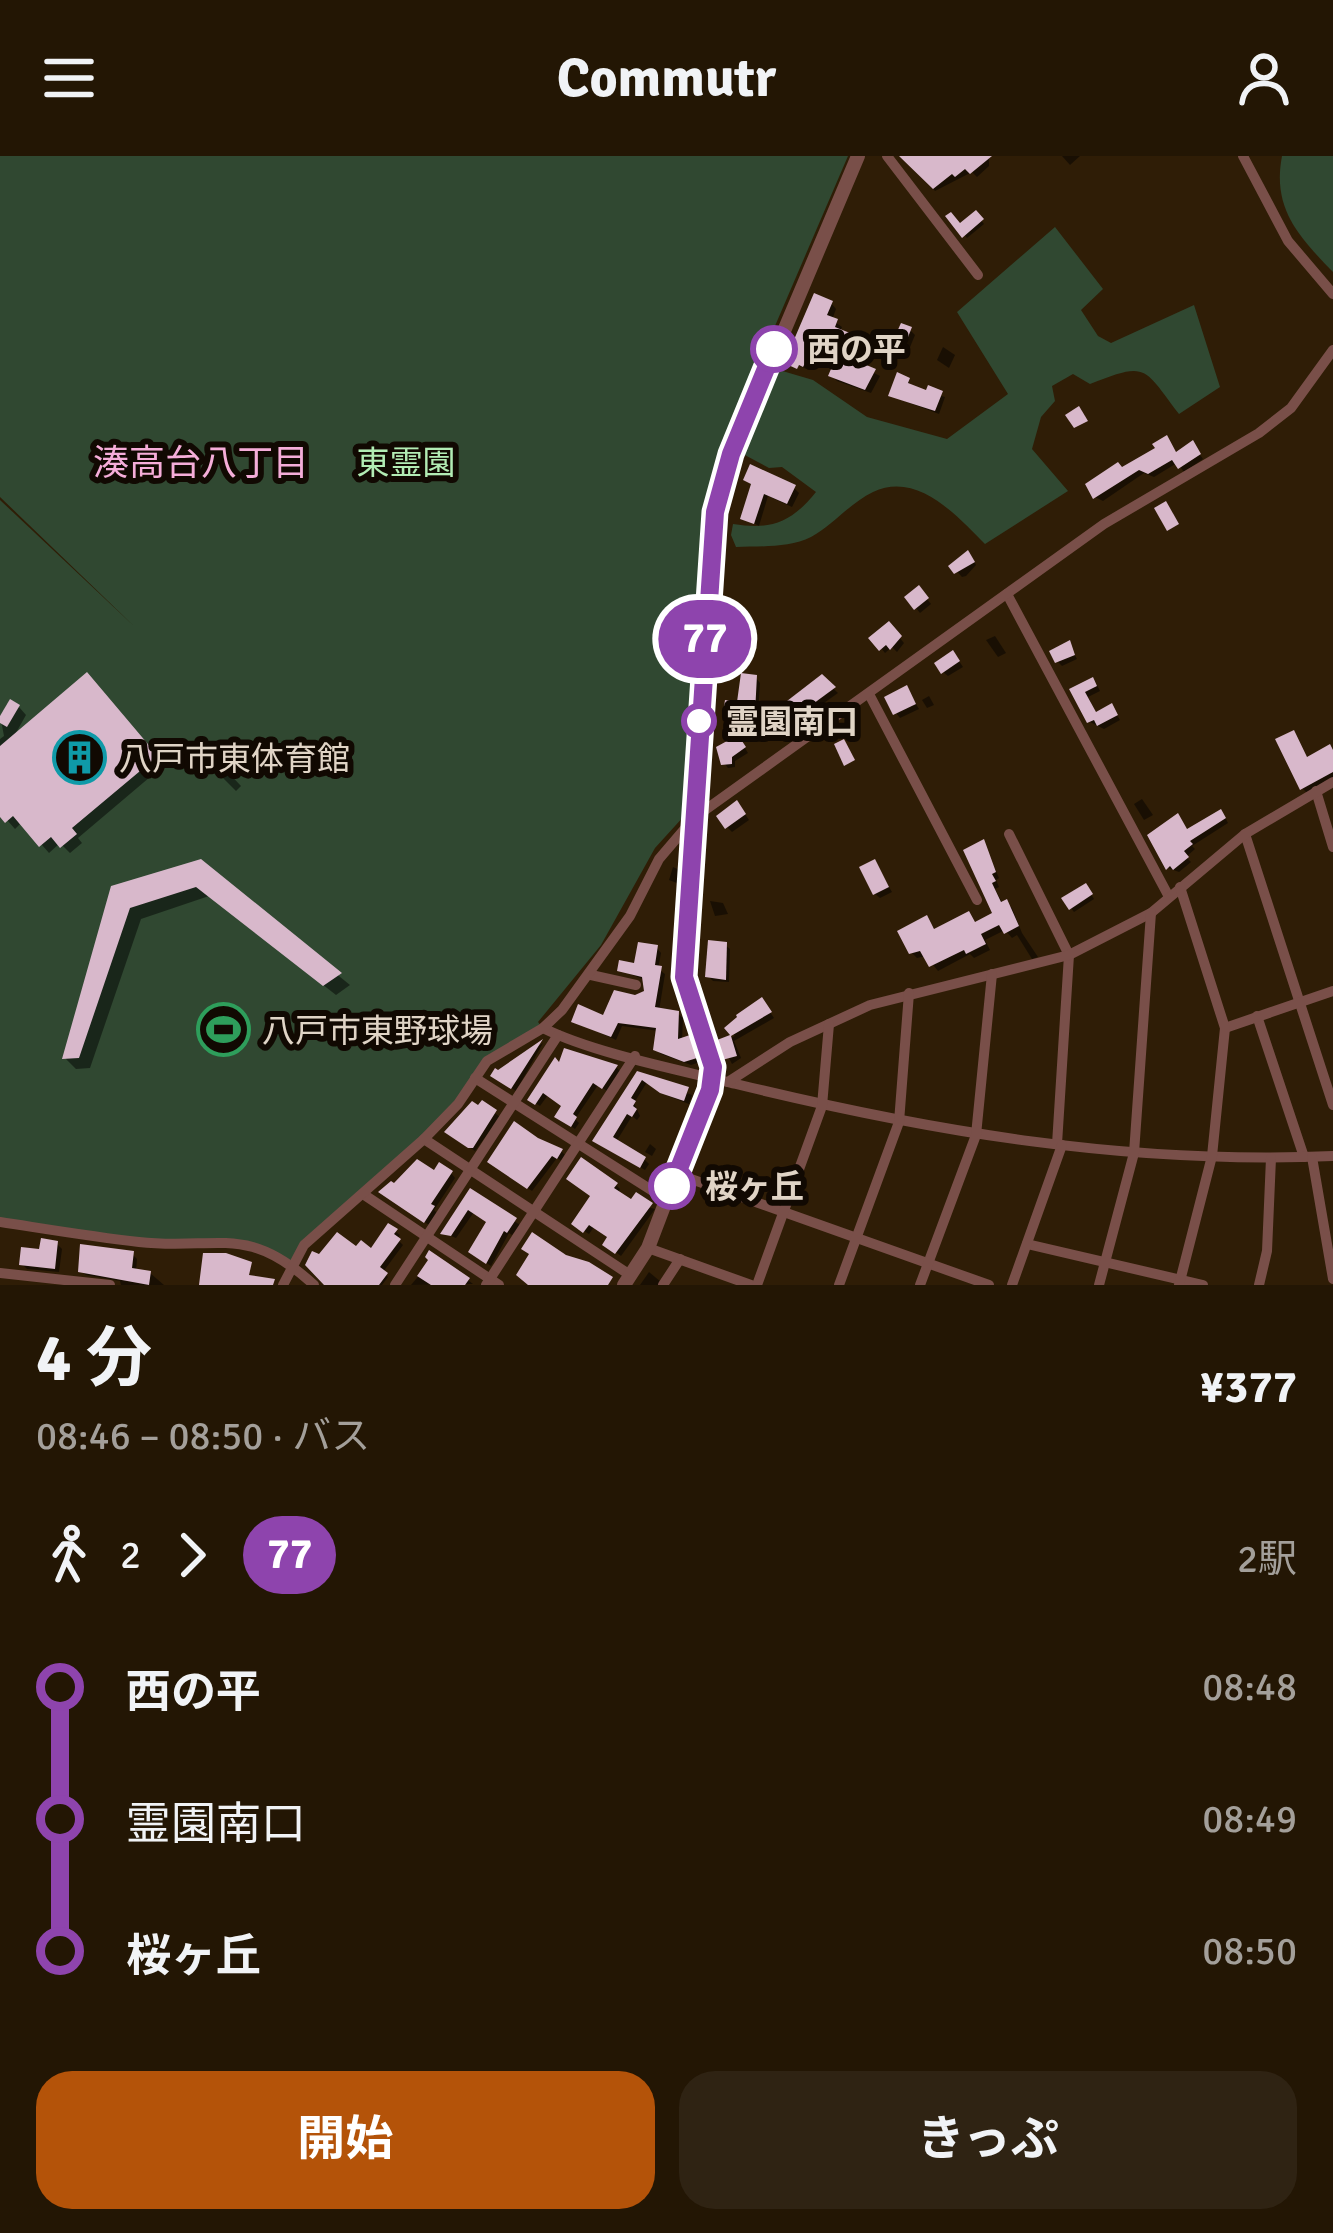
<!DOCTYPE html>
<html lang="ja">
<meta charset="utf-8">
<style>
body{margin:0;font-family:Signika,"Noto Sans JP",sans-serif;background:#2f2313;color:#f1f3f6;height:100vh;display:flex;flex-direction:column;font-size:45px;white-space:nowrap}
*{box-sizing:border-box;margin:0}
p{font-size:39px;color:#a39f9a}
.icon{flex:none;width:66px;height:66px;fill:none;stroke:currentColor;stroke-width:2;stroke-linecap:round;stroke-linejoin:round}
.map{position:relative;height:1129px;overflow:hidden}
.side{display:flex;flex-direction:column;background:#231604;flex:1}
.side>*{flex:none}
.badge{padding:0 24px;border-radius:39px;font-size:42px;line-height:78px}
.map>.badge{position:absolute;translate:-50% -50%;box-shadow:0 0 0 6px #fff}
.legs{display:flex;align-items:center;gap:18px;height:132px;padding:0 36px;font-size:39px}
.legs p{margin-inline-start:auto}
.summary{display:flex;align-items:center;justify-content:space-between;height:204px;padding:0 36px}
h1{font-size:66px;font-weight:700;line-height:90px}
.button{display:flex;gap:24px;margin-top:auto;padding:24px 36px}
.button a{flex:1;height:138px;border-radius:36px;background:#b45309;color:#fff;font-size:48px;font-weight:700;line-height:138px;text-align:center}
.button a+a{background:#2f2313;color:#f1f3f6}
ul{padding:0 36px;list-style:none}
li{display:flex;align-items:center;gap:42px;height:132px;font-size:45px}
li i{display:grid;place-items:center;width:18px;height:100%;margin:0 15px;background:currentColor}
li i::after{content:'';width:30px;height:30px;margin:-15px;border:9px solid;border-radius:50%;background:#231604}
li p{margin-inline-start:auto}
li:first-child i{background:linear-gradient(#0000 50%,currentColor 0)}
li:last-child i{background:linear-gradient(currentColor 50%,#0000 0)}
header{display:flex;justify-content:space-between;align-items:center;height:156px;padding:0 36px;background:#231604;font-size:54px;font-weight:700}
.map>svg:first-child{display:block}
</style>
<header><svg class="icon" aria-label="menu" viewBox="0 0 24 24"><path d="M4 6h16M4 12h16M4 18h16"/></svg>Commutr<svg class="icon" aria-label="person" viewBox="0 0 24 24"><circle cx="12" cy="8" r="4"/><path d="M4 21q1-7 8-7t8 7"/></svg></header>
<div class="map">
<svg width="1333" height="1129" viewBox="0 0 1333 1129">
<rect width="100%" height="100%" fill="#2f1d06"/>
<!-- green -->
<g fill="#304831">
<path d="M0,0H848L729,277L715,319L705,372L696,488L690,492L689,507L694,513L685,659L655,692L601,789L538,866L543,872L487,905L458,948L305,1089L295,1111L248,1090L146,1087L0,1066V344L136,472L0,341Z"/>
<path d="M1282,0H1333V116C1298,80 1272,52 1282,0Z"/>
<path d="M1055,71L1103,133L1081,154L1098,180L1111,187L1194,149L1220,231L1179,258C1143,211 1148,205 1090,228L1073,218L1052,230L1055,245L1041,261L1032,293L1068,335L985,388C957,360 918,315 873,336C850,347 833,369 811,381C789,392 760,390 736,391L731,379L733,368C771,374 791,367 816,336L782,311L769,312L741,297L779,214L813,224L867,261L947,283L1008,238L957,156Z"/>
</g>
<!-- shadow -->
<g fill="#0007">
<path d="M904,0H989V10L977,21L972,16L935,35Z"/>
<path d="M1062,0H1080L1070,9Z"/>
<path d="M976,58L984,68L967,82L949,61L960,71Z"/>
<path d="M831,147L836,153L832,164L842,171L840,176L858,187L852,206L880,220L871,237L837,225L831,219L836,208L816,200L809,214L790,206Z"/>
<path d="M910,174L915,179L908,196L895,188Z"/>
<path d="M943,191L955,199L949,212L937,204Z"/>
<path d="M908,224L911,232L945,241L939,258L891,240Z"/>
<path d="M1196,293L1203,303L1184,316L1177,307L1154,321L1144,317L1103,345L1095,341L1121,314Z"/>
<path d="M746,324L794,332L799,337L792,351L768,340L759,370L744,362L751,328Z"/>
<path d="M972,402L976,409L966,420L962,421L952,410Z"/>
<path d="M919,433L931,448L920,457L908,442Z"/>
<path d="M889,469L904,487L897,496L892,491L885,497L873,482Z"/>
<path d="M995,480L1006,497L998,501L986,484Z"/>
<path d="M1069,488L1077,503L1062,510L1058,506Z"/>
<path d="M957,502L963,511L948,520L943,516Z"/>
<path d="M756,522L760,527L758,559L745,557L744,563L731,560L726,556L740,549Z"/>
<path d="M822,522L838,537L782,577L770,563Z"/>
<path d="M95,528L163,610L78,682L82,687L70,697L60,687L49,697L22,666L15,673L0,656V583L4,580L0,559L3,561L19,551L26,559L13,582Z"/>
<path d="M1097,529L1100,535L1088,541L1097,559L1112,551L1120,564L1104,573L1090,566L1073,535Z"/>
<path d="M907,533L919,553L900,562L896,557Z"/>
<path d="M929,540L934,549L927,552L922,544Z"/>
<path d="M742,587L748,597L735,605V611L728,612L724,607Z"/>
<path d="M1333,595V622L1307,637L1302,632L1308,604Z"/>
<path d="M227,615L241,630L236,635L221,620Z"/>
<path d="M1142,643L1153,659L1144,664L1134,648Z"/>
<path d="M741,652L749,664L732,676L727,671Z"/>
<path d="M1225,661L1228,667L1192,690L1195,693L1186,701L1191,706L1179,716L1168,712L1151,680L1188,676Z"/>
<path d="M983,686L999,722L996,724L999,731L995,733L1003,748L1007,747L1012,752L1022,777L1038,801L1032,803L1017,779L1012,782L1005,774L985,784L990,794L974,802L970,798L938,815L926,800L917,802L911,796L927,763L936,775L969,759L976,769L996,759Z"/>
<path d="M874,706L892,736L880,742L875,738Z"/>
<path d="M200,707L350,829L336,839L209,740L141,763L90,912L76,913L66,903L114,733Z"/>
<path d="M673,711L684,716L682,729L669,724Z"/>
<path d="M1089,735L1094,743L1074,756L1071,752Z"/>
<path d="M710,745L723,747L728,758L715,760Z"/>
<path d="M725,789L730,793L729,826L713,825L708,820Z"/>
<path d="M657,792L661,797L658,813L665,818L659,855L678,858L683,862L682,885L689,882L694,887L700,906L691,909L661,898L656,893L659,875L622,870L616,884L574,865L604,863L647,836L645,824L620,814L636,810Z"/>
<path d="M766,850L774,862L734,885L741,902L732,908L721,886L735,880L729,873Z"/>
<path d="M543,887L516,935L497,923L498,917Z"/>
<path d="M561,911H616L620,915L607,935L598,929L575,963L579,967L575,973L562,964L564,950L548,939L540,950L535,947Z"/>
<path d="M638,919L692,939L689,948L668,940L647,926L634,947L640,960L637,964L632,960L616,986L644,1003L649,1008L645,1014L600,989Z"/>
<path d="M483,948L500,961L475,995L452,980Z"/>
<path d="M650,988L656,993L652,1000L645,996Z"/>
<path d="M561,995L565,999L562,1005L557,1002L532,1035L495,1009Z"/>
<path d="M451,1017L455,1022L434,1054L437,1057L429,1069L387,1041L435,1018Z"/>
<path d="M616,1029L620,1033L617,1038L632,1047L655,1053L621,1100L610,1092V1081L594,1071L589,1078L579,1072Z"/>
<path d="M471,1036L520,1069L512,1079L509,1077L491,1110L476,1100L489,1066L474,1056L456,1082L444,1077Z"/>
<path d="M389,1071L400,1079L397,1083L403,1089L383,1116L388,1121L382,1129H325L357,1095L372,1096Z"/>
<path d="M57,1088L62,1093L59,1116L27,1113L22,1108Z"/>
<path d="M132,1098L137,1103L136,1115L150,1117L164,1129H121L120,1125L86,1119L81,1115Z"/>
<path d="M432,1104L468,1124L473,1128L411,1129Z"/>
<path d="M649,1116L661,1126L660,1129H640Z"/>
</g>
<!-- building -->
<g fill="#d8b8cb">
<path d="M899,0H992L970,18L965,13L955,21L952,18L933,33Z"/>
<path d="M976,54L984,63L962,82L945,60L951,56L960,67Z"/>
<path d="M814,137L833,145L827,159L838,163L835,171L855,179L847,201L876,213L865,234L828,220L834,206L810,197L803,211L799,209L797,213L784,207Z"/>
<path d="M901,167L912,171L903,194L891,189Z"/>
<path d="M897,216L910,222L908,227L926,234L928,229L943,235L935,255L888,240Z"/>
<path d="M1079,250L1088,265L1074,272L1065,259Z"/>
<path d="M1167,279L1176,296L1193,284L1201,298L1178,313L1172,304L1148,318L1139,314L1093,343L1085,328L1118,306L1122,311L1155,292L1152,288Z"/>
<path d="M750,308L796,329L787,348L764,338L754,368L740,363L751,328L743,324Z"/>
<path d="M1166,345L1179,368L1167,375L1154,352Z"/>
<path d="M968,394L975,406L954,418L948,410Z"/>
<path d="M919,429L929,442L914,454L904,441Z"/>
<path d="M889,465L902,480L890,494L886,489L879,495L868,482Z"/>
<path d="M1070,484L1075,499L1055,507L1049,495Z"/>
<path d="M953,494L960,505L941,518L934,507Z"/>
<path d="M87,516L158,600L72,672L77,678L60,692L51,681L39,691L13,660L5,667L0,661V590Z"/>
<path d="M741,517L757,519L755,557L741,555V561L729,559L723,557L725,544L737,546Z"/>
<path d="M822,518L836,531L776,575L765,562Z"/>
<path d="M1093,521L1097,530L1085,536L1096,556L1112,547L1118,559L1097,570L1094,564L1087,567L1069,533Z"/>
<path d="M907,529L916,548L893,559L884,541Z"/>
<path d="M10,543L20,549L7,571L0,567V560Z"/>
<path d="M1294,574L1307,601L1330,588L1333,594V616L1300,634L1275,583Z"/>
<path d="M738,579L746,591L732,601V608L721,609L716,591Z"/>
<path d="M844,583L855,604L844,610L834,588Z"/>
<path d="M737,644L746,658L725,673L716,660Z"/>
<path d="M1221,653L1226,662L1190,685L1193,688L1184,695L1189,701L1173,714L1170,710L1166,714L1147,679L1178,657L1187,673Z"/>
<path d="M984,683L996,716L992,718L996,725L992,727L1001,746L1007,743L1019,770L1004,778L999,769L981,778L986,788L966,798L964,794L929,811L920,795L909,798L897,775L927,759L934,773L969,755L975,766L992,757L963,694Z"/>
<path d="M201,703L342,817L323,830L196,731L130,752L79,902L62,903L111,730Z"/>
<path d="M875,703L889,731L873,739L859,711Z"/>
<path d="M1086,727L1093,738L1069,754L1061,742Z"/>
<path d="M708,784L727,786L726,824L705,821Z"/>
<path d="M638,786L658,789L655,809L662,810L655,851L679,855L678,883L690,879L697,902L684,906L653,894L656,872L618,867L611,881L571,866L578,848L603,859L614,834L635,839L644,835L642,821L617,815L619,804L634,807Z"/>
<path d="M762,841L772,856L731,880L737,900L722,904L717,884L730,879L724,872L737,861L736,859Z"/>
<path d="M543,883L511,933L490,920L495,912L498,914Z"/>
<path d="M564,892L618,909L602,933L593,927L573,958L577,961L571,971L554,961L561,950L543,937L535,949L527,944L555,901L559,906Z"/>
<path d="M637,915L689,931L684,945L660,937L642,924L631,942L636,945L633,950L637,953L632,961L627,958L613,981L646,1001L640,1012L592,985Z"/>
<path d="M482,944L497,954L473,992H468L444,976L472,945L478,949Z"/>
<path d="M514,965L538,982L563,993L557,1003L552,1000L527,1033L487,1006Z"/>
<path d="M581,1001L618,1027L614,1032L631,1043L636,1036L653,1047L615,1098L602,1089L607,1081L589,1069L583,1077L571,1068L590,1040L566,1023Z"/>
<path d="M417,1003L434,1014L439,1006L453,1015L431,1048L435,1050L424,1067L378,1036L391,1025L394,1027Z"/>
<path d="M470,1032L517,1062L507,1077L504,1075L486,1108L468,1096L486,1066L468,1054L451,1080L440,1078Z"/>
<path d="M388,1067L398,1073L394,1078L401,1083L380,1111L388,1117L379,1129H324L305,1109L312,1095L319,1098L337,1076L356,1090L361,1084L371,1092Z"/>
<path d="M532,1076L566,1099L589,1106L613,1121L608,1129H528L516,1119L529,1098L521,1093Z"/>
<path d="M41,1082L58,1085L55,1113L19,1109L21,1091L39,1093Z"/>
<path d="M80,1088L134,1095L132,1112L151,1115L149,1129L78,1116Z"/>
<path d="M429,1094L470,1122L465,1129H431L417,1120L428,1104L425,1101Z"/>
<path d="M203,1097H226L252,1106L249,1119L275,1123L273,1129H199Z"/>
</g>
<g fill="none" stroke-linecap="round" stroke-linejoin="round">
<!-- minor -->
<g stroke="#794f49" stroke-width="10">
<path d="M887,0L978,119"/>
<path d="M1243,0L1288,85L1333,138"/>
<path d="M1007,438L1168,739"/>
<path d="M869,538L977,744"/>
<path d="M1316,635L1333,691"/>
<path d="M1009,678L1069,799L1057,988"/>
<path d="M1245,678L1333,949"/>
<path d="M591,819L636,829"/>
<path d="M1257,860L1304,1001"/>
<path d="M543,872C593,897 680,914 736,928C933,976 1129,1009 1333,1000"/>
<path d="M1225,872L1333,835"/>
<path d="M475,922L667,1044"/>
<path d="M728,926L790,886L870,849L1069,799L1151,757L1245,678L1333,626"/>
<path d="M424,983L630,1119"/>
<path d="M1312,1001L1333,1123"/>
<path d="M677,1018L989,1129"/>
<path d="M363,1038L499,1129"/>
<path d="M0,1066C46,1073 93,1081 139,1086C216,1095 246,1066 314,1129"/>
<path d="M1027,1088L1203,1129"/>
<path d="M648,1092L751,1129"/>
<path d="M0,1117L110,1129"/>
<path d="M283,1129L304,1089L424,983L458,948L487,905L543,872L562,854L630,760L659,703L694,662L1104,368L1259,277L1291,252L1333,194"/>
<path d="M395,1129L558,879"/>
<path d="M486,1129L635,900"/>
<path d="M663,1129L680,1103"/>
<path d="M757,1129L822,950L829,868"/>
<path d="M839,1129L899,966L909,837"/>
<path d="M920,1129L976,979L992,818"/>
<path d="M1012,1129L1062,989"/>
<path d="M1099,1129L1134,997L1151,757"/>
<path d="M1179,1129L1212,1000L1225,872L1180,731"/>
<path d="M1259,1129L1267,1095L1271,1002"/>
</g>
<!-- tertiary -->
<path stroke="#794f49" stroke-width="14" d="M624,1129L648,1092L712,924L708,892L684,821L715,356L732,298L858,0"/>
</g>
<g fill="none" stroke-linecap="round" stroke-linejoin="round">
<defs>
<path id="line-1" d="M672,1030L710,934L713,911L684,821L715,356L731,298L774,193"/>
</defs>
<!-- line-1 casing -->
<use href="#line-1" stroke="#fff" stroke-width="27"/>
<!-- line-1 -->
<use href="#line-1" stroke="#8e44ad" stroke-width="18"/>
</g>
<!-- icons -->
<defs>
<symbol id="building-ring" viewBox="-11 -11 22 22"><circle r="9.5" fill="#110902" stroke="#0f9aa8" stroke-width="1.5"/><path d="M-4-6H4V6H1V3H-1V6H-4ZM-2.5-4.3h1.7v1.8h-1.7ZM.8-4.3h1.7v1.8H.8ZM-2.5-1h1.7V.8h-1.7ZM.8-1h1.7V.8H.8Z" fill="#0f9aa8"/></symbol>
<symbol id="stadium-ring" viewBox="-11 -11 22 22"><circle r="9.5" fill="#110902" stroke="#2e9e5b" stroke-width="1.5"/><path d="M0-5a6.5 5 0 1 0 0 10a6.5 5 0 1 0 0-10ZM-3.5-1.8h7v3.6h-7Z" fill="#2e9e5b"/></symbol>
</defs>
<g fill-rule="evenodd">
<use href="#building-ring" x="50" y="572" width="59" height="59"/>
<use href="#stadium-ring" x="194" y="844" width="59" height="59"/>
</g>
<!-- markers -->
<g fill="#fff" stroke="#8e44ad" stroke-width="6">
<circle cx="774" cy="193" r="21"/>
<circle cx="699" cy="565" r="15"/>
<circle cx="672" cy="1030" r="21"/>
</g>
<g text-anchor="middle" stroke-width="12" stroke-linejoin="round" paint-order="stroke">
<!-- stop labels -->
<g font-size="33" font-weight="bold" fill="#e0d4c6" stroke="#110902" text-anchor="start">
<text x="807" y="205">西の平</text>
<text x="726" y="577">霊園南口</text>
<text x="705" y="1042">桜ヶ丘</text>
</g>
<!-- park labels -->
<g font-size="33" fill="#b2ecb4" stroke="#110902">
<text x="406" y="318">東霊園</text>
</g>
<!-- poi labels -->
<g font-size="33" fill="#e0d4c6" stroke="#110902" text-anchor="start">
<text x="119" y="614">八戸市東体育館</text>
<text x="262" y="886">八戸市東野球場</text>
</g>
<!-- neighbourhood labels -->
<g font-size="36" fill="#f5add9" stroke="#110902">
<text x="201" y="319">湊高台八丁目</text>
</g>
</g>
</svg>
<b class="badge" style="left:705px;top:483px;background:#8e44ad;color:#fff">77</b>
</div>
<section class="side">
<div class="summary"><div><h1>4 分</h1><p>08:46 – 08:50 · バス</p></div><b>¥377</b></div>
<div class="legs"><svg class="icon" aria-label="walk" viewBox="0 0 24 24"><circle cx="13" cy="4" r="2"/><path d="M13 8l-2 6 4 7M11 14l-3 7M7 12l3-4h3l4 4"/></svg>2<svg class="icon" aria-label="forward" viewBox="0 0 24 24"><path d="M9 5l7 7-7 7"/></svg><b class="badge" style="background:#8e44ad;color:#fff">77</b><p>2駅</p></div>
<ul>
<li><i style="color:#8e44ad"></i><b>西の平</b><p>08:48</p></li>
<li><i style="color:#8e44ad"></i><span>霊園南口</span><p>08:49</p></li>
<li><i style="color:#8e44ad"></i><b>桜ヶ丘</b><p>08:50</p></li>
</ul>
<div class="button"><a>開始</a><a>きっぷ</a></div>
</section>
